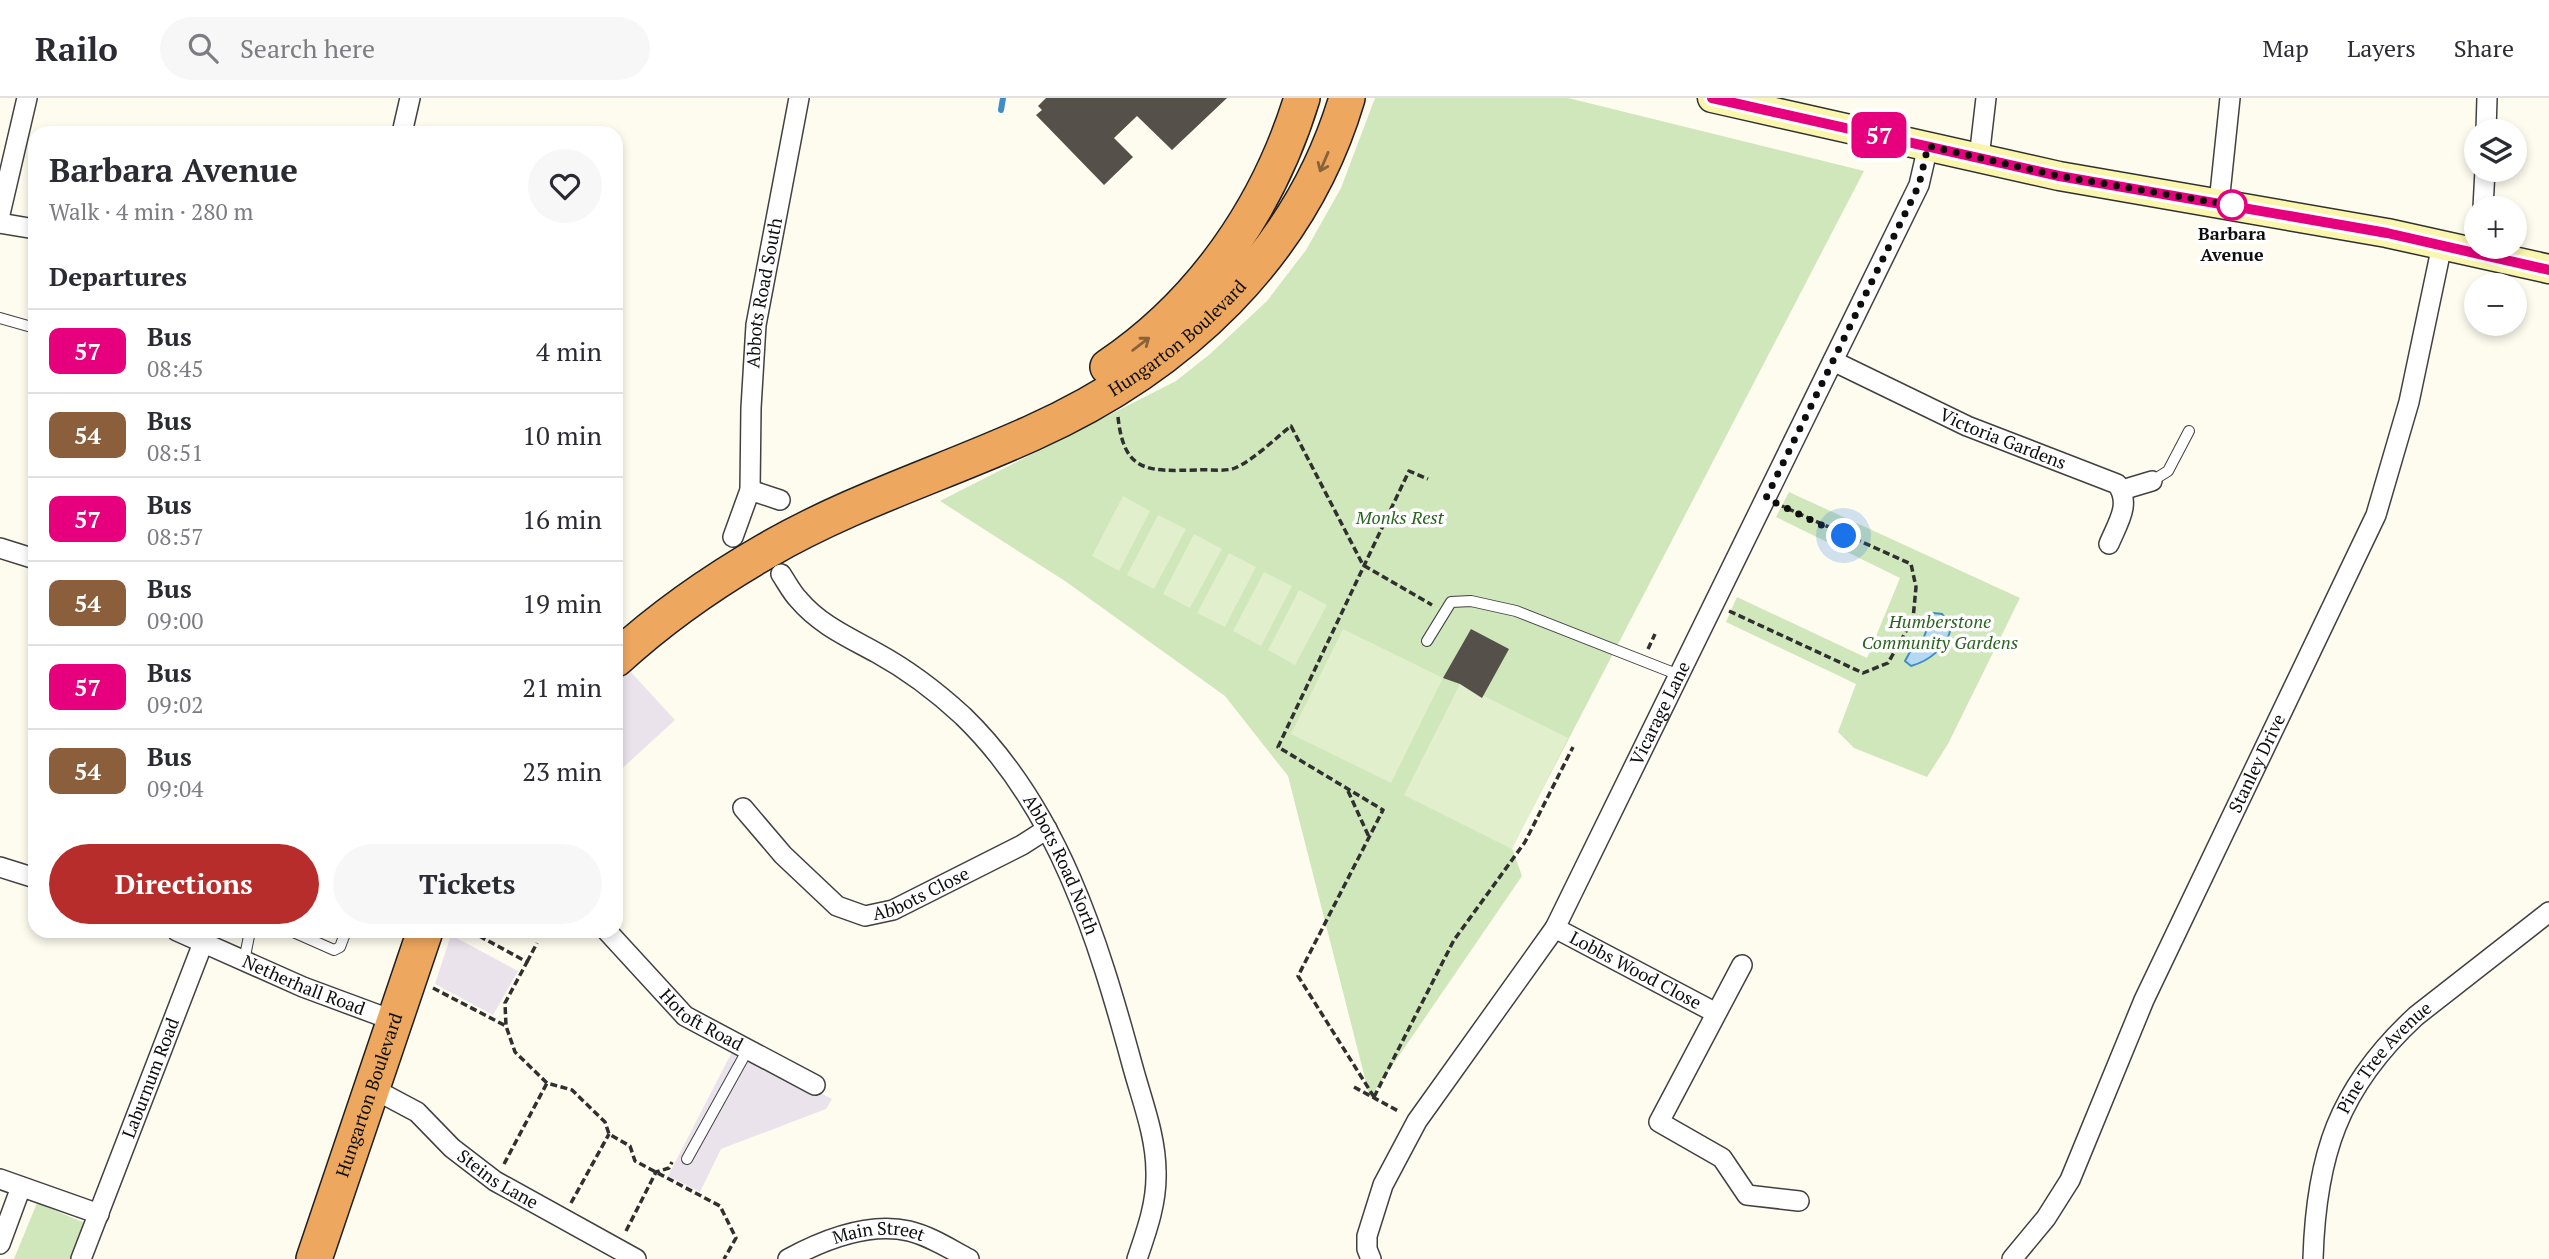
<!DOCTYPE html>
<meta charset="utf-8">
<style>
body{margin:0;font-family:"PT Serif",serif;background:#f7f7f7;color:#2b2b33;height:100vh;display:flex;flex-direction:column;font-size:26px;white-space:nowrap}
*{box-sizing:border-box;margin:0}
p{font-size:23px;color:#7c7c81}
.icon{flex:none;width:38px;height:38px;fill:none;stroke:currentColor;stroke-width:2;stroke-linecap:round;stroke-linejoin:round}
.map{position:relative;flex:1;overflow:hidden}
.sheet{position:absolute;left:28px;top:28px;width:595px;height:812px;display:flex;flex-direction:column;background:#fff;border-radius:21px;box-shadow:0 4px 10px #0003}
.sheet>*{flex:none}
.badge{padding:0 14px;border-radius:10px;font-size:24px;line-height:46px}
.buttons{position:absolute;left:2464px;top:21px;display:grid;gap:14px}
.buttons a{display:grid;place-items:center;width:63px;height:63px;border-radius:50%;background:#fff;box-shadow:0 4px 10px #0003;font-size:35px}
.you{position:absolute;width:35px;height:35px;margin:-18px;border:5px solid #fff;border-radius:50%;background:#1a73e8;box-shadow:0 0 0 10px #1a73e833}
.map>.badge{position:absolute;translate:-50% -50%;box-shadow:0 0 0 4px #fff}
h2{padding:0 21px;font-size:26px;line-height:63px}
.round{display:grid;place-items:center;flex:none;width:74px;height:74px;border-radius:37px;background:#f7f7f7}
.summary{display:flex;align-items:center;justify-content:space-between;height:119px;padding:0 21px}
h1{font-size:33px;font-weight:700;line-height:52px}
.cta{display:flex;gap:14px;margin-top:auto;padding:14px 21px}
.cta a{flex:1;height:80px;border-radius:42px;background:#b72d2c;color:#fff;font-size:28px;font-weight:700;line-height:80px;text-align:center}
.cta a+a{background:#f7f7f7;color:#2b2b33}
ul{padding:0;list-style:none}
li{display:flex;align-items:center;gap:21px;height:84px;padding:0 21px;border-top:2px solid #e1e1e2}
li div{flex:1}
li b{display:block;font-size:26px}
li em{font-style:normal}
li .badge{min-width:77px;font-weight:700;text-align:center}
header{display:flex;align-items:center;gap:42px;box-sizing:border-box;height:98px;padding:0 35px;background:#fff;border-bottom:2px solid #e1e1e2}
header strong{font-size:33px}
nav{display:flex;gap:38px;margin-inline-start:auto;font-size:24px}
.search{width:490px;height:63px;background:#f7f7f7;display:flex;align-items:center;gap:18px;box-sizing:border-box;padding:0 24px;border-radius:38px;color:#7c7c81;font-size:26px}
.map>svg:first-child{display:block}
</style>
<header>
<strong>Railo</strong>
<div class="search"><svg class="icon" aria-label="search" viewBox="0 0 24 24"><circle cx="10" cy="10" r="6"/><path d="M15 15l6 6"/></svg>Search here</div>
<nav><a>Map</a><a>Layers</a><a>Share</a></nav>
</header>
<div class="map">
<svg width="2549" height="1161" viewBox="0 0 2549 1161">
<rect width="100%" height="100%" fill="#fefcef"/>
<!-- industrial -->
<g fill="#ebe3ec">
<path d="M628,571L675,622L616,676V583Z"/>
<path d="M451,837L518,873L493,917L435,886Z"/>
<path d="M734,950L832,1001L826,1011L721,1051L700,1094L668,1078Z"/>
</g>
<!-- green -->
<g fill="#cfe7ba">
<path d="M1375,0H1568L1864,73L1512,750L1522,778L1370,1000L1288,678L1225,598L1065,483L940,403L1176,283L1210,256L1267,203L1306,152L1341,90Z"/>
<path d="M1789,394L2020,500L1948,646L1927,679L1854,650L1838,634L1856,586L1726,524L1737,499L1867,560L1900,480L1776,419Z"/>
<path d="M37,1105L85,1125L70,1161H14Z"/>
</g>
<!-- pitch -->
<g fill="#e1efcc">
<path d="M1123,398L1150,413L1119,473L1092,458Z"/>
<path d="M1158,417L1186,431L1154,491L1127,477Z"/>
<path d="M1194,436L1222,451L1190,510L1163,496Z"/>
<path d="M1229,455L1256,469L1225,529L1197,515Z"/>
<path d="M1264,474L1292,488L1261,548L1233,533Z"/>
<path d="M1299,492L1327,507L1295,567L1268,552Z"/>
<path d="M1343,531L1443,580L1391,685L1291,636Z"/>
<path d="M1460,586L1568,640L1512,751L1404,697Z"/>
</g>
<!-- water -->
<path fill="#b6d9f3" stroke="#418bc7" stroke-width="2" d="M1933,515L1942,516L1951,528C1949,548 1929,563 1911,568L1905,563L1911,552L1922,544Z"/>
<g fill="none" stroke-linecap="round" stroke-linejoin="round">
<!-- stream -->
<path stroke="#418bc7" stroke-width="6" d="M1001,12L1003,0"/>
</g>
<!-- building -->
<g fill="#56504b">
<path d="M1046,0H1227L1172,52L1137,18L1114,40L1133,59L1104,87L1036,17L1042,12L1038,8Z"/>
<path d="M1471,531L1509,551L1482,600L1460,586L1443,580Z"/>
</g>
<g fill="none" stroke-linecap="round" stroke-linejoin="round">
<defs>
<g id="lane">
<path d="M0,220L35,230"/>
<path d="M2152,383L2168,373L2189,333"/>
<path d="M1427,543L1451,504L1471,503L1516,513L1679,577"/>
<path d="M291,833L334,852L340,849L346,833"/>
<path d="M244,863L250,833"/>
<path d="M687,1061L747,953"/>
</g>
<g id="street">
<path d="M2486,33L2487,0"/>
<path d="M402,35L410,0"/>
<path d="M1979,60L1986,0"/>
<path d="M2219,105L2230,0"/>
<path d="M2483,110L2485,72"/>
<path d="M0,116L27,0"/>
<path d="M0,125L35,131"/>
<path id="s1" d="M1833,263L1967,328L2117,386C2132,406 2117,426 2109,446"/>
<path d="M750,392L780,402"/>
<path d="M2122,392L2152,383"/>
<path id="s2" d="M733,439L750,392L751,310L756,227L799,0"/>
<path d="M0,450L35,461"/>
<path id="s3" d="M781,476C787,485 792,495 799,502C820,527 850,540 877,555C908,572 937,594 963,618C1058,710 1098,841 1132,966C1141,1000 1156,1037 1156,1074C1157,1104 1147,1132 1137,1161"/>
<path id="s4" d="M743,710L783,757L837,808L865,818L893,812L1022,747L1047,731"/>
<path d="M0,769L35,780"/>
<path id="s5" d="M1555,830L1716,915"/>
<path id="s6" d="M177,833L303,889L392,922"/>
<path id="s7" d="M607,833L685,918L815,987"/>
<path d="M1742,867L1659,1024L1722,1060L1747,1097L1799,1103"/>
<path id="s8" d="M370,989L417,1014L452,1050L495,1083L636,1161"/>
<path d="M0,1081L99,1116"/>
<path d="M0,1146L21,1089"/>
<path id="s9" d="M81,1161L203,845"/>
<path id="s10" d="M788,1161C823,1142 869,1124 909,1133C930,1138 950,1151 969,1161"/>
<path id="s11" d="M1371,1161L1367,1151V1138L1383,1087L1417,1023L1555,830L1919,87L1928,48"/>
<path id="s12" d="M2012,1161L2046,1120L2070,1082L2144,902L2376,417L2409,304L2442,147"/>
<path id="s13" d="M2313,1161C2316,1058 2338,990 2416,918L2549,814"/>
</g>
<path id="secondary" d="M1712,0L2059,78L2387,135L2549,171"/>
<g id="highway">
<path d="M1108,269C1203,205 1269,108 1302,0"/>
<path id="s14" d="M616,561C662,519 712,484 766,453C850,404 944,375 1032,335C1179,269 1300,158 1347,0"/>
<path id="s15" d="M314,1161L425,833"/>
</g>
</defs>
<!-- lane casing -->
<use href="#lane" stroke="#414141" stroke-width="12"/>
<!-- street casing -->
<use href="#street" stroke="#414141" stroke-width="22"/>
<!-- secondary casing -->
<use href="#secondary" stroke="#303030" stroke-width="31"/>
<!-- highway casing -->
<use href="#highway" stroke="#1f1f1f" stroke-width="38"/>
<!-- path -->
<g stroke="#303030" stroke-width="3.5" stroke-dasharray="7 3.5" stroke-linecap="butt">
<path d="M1118,319C1124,376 1149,373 1197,372C1208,371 1225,374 1235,370C1252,363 1276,340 1291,328L1363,467L1432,507"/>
<path d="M1729,513L1863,575L1888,565L1913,521L1916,489L1911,466L1782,408"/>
<path d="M1648,551L1655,536"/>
<path d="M1348,693L1369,739"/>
<path d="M470,833L527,864L505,905L506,928L515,954L547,985L572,992L605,1024L609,1036L630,1048L635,1063L720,1108L736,1140L724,1161"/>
<path d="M527,864L537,845"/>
<path d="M433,890L506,928"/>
<path d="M1354,989L1400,1014"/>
<path d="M1374,999L1298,878L1383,712L1278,649L1409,373L1428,381"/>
<path d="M1374,999L1454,842L1525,744L1573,649"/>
<path d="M504,1066L547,985"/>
<path d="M571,1105L609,1036"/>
<path d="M626,1133L656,1074L669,1070L672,1064"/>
</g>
<!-- lane -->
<use href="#lane" stroke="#fff" stroke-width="10"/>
<!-- street -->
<use href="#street" stroke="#fff" stroke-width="19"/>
<!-- secondary -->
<use href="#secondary" stroke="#fbf6ae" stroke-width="28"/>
<!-- highway -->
<use href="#highway" stroke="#eda75e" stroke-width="35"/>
</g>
<!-- one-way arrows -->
<defs><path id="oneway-shaft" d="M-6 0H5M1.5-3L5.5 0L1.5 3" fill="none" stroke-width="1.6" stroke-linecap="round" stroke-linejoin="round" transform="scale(1.75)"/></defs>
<g stroke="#89623a">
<use href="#oneway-shaft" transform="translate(1324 64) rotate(113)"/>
<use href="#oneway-shaft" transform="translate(1141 246) rotate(-37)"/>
</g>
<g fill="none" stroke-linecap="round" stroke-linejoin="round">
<defs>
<path id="line" d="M1712,0L2059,78L2387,135L2549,172"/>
</defs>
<!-- line casing -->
<use href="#line" stroke="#fff" stroke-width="16"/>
<!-- line -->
<use href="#line" stroke="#e6007e" stroke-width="10"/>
<!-- walk -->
<path stroke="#0e0e0e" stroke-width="7" stroke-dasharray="0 12.6" d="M1844,438L1766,400L1919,87L1928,48L2059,78L2242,109L2232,107"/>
</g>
<!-- markers -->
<circle fill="#fff" stroke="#e6007e" stroke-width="3.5" cx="2232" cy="107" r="14"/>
<g text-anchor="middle" stroke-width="7" stroke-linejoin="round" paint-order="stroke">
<!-- stop labels -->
<g font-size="18" font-weight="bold" fill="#0e0e0e" stroke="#fff">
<text x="2232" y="142">Barbara<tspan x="2232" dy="21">Avenue</tspan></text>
</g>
<!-- street labels -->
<g font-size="18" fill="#0e0e0e" stroke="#fff">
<text dy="6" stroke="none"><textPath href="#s2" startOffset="248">Abbots Road South</textPath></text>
<text dy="6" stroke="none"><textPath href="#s14" startOffset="651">Hungarton Boulevard</textPath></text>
<text dy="6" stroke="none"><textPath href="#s1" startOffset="187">Victoria Gardens</textPath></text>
<text dy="6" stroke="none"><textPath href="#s11" startOffset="626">Vicarage Lane</textPath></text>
<text dy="6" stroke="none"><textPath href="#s12" startOffset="555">Stanley Drive</textPath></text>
<text dy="6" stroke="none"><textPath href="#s3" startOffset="413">Abbots Road North</textPath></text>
<text dy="6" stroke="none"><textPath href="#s4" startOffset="226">Abbots Close</textPath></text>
<text dy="6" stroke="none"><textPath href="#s5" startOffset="91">Lobbs Wood Close</textPath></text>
<text dy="6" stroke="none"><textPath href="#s6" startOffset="138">Netherhall Road</textPath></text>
<text dy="6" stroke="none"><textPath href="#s7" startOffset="131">Hotoft Road</textPath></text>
<text dy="6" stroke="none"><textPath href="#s13" startOffset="220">Pine Tree Avenue</textPath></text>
<text dy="6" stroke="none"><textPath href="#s9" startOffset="194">Laburnum Road</textPath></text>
<text dy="6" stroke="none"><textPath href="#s15" startOffset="173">Hungarton Boulevard</textPath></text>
<text dy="6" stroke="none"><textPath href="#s8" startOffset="159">Steins Lane</textPath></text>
<text dy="6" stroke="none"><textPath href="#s10" startOffset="96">Main Street</textPath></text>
</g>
<!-- park labels -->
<g font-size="18" font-style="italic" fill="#2b6321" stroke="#fff">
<text x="1400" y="426">Monks Rest</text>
<text x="1940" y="530">Humberstone<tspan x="1940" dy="21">Community Gardens</tspan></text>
</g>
</g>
</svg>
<div class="buttons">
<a><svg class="icon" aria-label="layers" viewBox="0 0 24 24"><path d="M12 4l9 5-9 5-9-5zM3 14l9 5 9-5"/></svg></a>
<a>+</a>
<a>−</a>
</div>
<div class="you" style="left:1844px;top:438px"></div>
<b class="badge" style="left:1879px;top:37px;background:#e6007e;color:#fff">57</b>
<section class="sheet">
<div class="summary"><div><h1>Barbara Avenue</h1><p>Walk · 4 min · 280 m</p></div><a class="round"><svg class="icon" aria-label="heart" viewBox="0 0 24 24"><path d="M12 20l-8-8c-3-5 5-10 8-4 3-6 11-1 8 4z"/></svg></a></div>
<h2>Departures</h2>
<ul>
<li><span class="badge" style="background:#e6007e;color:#fff">57</span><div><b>Bus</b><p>08:45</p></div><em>4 min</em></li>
<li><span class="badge" style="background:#8b5e3c;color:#fff">54</span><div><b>Bus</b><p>08:51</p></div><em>10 min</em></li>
<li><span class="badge" style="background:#e6007e;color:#fff">57</span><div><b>Bus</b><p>08:57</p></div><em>16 min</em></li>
<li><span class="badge" style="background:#8b5e3c;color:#fff">54</span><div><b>Bus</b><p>09:00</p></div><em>19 min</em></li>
<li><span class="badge" style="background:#e6007e;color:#fff">57</span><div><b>Bus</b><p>09:02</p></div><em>21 min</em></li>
<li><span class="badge" style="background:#8b5e3c;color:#fff">54</span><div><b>Bus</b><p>09:04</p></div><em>23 min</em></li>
</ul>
<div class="cta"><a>Directions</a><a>Tickets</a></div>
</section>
</div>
